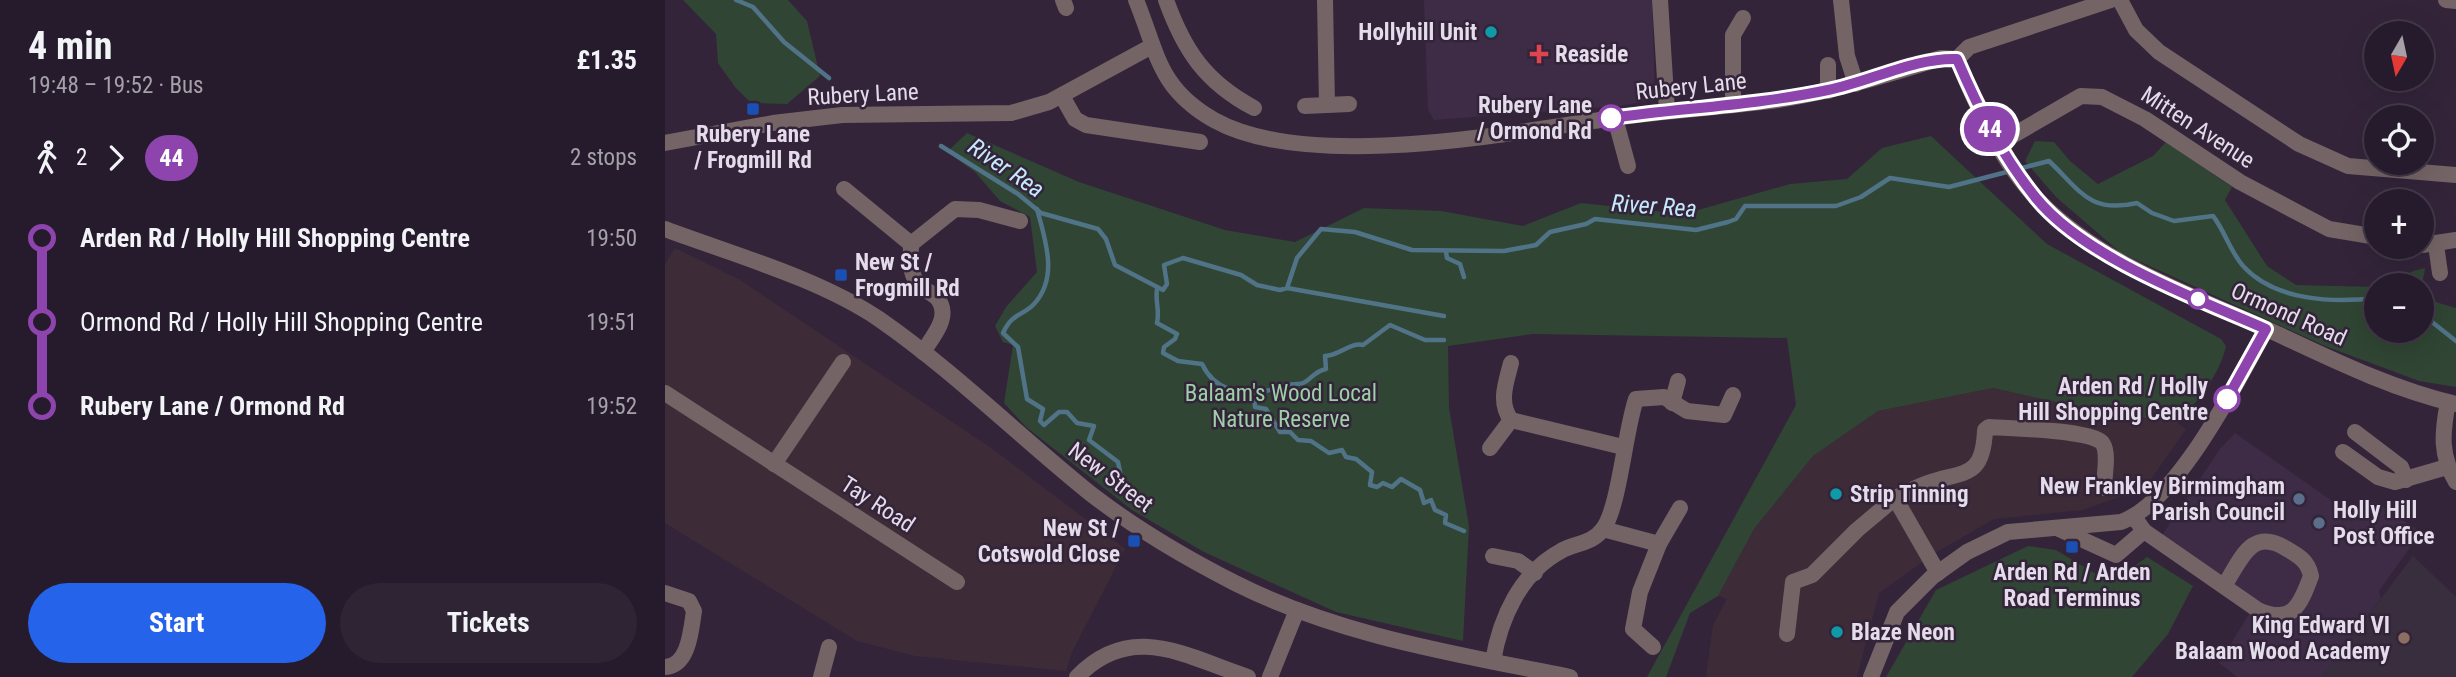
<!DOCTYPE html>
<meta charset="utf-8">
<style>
body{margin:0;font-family:"Roboto Condensed",sans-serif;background:#2e2434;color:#f1f3f6;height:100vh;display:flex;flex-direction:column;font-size:26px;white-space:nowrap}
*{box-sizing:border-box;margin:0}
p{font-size:23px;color:#a4a1a9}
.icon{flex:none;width:38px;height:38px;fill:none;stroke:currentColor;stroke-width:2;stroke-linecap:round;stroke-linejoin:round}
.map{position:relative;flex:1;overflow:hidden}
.drawer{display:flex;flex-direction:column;background:#261b2c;width:665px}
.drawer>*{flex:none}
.badge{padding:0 14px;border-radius:23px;font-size:24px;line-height:46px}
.needle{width:46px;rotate:189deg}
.controls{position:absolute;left:1699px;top:21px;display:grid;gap:14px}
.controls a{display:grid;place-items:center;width:70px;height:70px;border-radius:50%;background:#261b2c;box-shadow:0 7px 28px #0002,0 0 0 2px #423948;font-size:35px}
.map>.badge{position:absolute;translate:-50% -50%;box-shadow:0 0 0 4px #fff}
.legs{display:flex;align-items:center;gap:10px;height:77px;padding:0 28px;font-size:23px}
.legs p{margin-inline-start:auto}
.headline{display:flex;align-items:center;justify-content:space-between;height:119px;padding:0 28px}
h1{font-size:38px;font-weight:700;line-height:52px}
.action{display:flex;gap:14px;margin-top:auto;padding:14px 28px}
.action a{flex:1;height:80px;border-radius:42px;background:#2563eb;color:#fff;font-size:28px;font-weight:700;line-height:80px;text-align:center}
.action a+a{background:#2e2434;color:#f1f3f6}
ul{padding:0 28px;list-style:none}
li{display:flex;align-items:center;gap:24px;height:84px;font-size:26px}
li i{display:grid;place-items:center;width:10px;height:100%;margin:0 9px;background:currentColor}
li i::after{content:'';width:18px;height:18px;margin:-9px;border:5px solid;border-radius:50%;background:#261b2c}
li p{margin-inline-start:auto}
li:first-child i{background:linear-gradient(#0000 50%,currentColor 0)}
li:last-child i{background:linear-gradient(currentColor 50%,#0000 0)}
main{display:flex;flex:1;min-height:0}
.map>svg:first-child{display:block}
</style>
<main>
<section class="drawer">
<div class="headline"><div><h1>4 min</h1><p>19:48 – 19:52 · Bus</p></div><b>£1.35</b></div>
<div class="legs"><svg class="icon" aria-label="walk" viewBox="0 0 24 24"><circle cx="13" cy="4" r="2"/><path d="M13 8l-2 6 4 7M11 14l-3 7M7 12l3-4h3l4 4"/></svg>2<svg class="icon" aria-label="forward" viewBox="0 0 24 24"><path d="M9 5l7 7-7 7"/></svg><b class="badge" style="background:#8e44ad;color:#fff">44</b><p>2 stops</p></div>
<ul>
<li><i style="color:#8e44ad"></i><b>Arden Rd / Holly Hill Shopping Centre</b><p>19:50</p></li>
<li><i style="color:#8e44ad"></i><span>Ormond Rd / Holly Hill Shopping Centre</span><p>19:51</p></li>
<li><i style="color:#8e44ad"></i><b>Rubery Lane / Ormond Rd</b><p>19:52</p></li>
</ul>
<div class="action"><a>Start</a><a>Tickets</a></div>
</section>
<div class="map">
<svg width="1791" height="677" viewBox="0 0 1791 677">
<rect width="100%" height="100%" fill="#33243a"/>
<!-- built -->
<g fill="#3e2c47">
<path d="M759,0H987L990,100L953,106L769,120L763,110Z"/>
<path d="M1570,433L1683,512L1692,502H1711L1756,532L1714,591L1716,598L1657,677H1572L1554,663L1584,614L1489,547L1555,449Z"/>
</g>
<!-- industrial -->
<g fill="#3d2c37">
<path d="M10,248L75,280L329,450L460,549L407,652L401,671L250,656L192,641L0,523V264Z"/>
<path d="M1328,388L1417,408L1512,423L1521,429L1484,482L1466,493L1417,510L1329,519L1270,553L1214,593L1192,677H1041L1048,625L1062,599L1053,596L1089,529L1148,456L1213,411Z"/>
</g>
<!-- education -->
<path fill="#382e3d" d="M1748,556L1791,597V677H1657Z"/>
<!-- green -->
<g fill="#304534">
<path d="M18,0H123L142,21L155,76L122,104L86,103L70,87L53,63L51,34Z"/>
<path d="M302,133L414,182L560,230L630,242L699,208L776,211L858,226L916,203L1019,214L1125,184L1182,179L1217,148L1266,136L1382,244L1556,339L1561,346C1555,374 1532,403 1512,423L1417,408L1328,388L1213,411L1148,456L1089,529L1053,596L1025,613L1001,677H982L1131,405L1122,338L868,334L783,346L784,408L804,526L798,641L671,612L539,552L467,510L361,427L339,403L348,345L338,342L330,326L341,307L372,272L365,217L335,201L310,172L282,152Z"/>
<path d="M1370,141L1389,142L1405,161L1433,184L1488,156L1501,142L1567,187L1560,200L1602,266L1631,285L1711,287L1712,331H1757V298L1791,308V387L1754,381L1660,346L1456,253L1391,197L1360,161Z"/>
<path d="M1760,268L1757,285H1727L1748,271Z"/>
<path d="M1363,546L1391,550L1446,583L1482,557L1528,586L1503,634L1467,677H1221L1271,590Z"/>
</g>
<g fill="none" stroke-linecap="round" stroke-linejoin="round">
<!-- stream -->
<g stroke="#517387" stroke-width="4.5">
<path d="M71,0L88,7L119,42L164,78"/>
<path d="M276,146L353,194L376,213L433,229L441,239L450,265L498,290L502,284L499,265L518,258L576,275L592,285L615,290L622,288L632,258L656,229L690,232L747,250L839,251L871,245L885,232L921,224L930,219L1031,230L1063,222L1071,219L1080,206H1171L1196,197L1225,178L1284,187L1384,161C1415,190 1424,214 1472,203L1487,213L1509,221L1548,216C1560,231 1565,252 1579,267C1611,301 1668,303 1712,298"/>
<path d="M372,209C380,239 394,277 369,304C358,316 348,312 338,333L353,347L362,399L378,409L375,421L379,425L394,412H402L412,423L429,426L424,440L453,462L455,472L449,485"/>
<path d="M781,252L782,258L795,264L799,277"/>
<path d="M622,288L779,316"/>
<path d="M492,289C490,302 495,310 492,323L512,334L510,339L499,347L498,353L513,361L537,364C549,389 575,397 601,391C607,390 611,387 617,385C623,384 633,385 638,383C647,379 648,372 661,369L660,356C674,356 685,342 698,345L725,325L760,340H779"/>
<path d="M1757,314L1791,341"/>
<path d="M595,392L589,399L590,407L601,409L615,432H625L633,440L646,441L664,453L677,450L681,457L691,459L707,472L705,485L712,487L718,483L727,487L736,479L755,490L759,503L766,500L770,510L781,515L780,523L799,531"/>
</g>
<!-- minor -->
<g stroke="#746466" stroke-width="16">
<path d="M398,0L401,8"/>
<path d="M471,0C493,54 493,88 549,120C644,173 849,132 955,117C1007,110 1060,107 1113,100C1169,91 1222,75 1276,58L1292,59L1304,47L1446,0"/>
<path d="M501,0C519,50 540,82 589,108"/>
<path d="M660,0L662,105"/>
<path d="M995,0L1002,111"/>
<path d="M1176,0L1182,56L1191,84"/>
<path d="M1455,0L1471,30L1494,52L1634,144L1683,166L1791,175"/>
<path d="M1781,0L1791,1"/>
<path d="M1292,59C1312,107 1336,162 1374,201C1436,264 1524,294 1604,330C1664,358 1726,389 1791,404"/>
<path d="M1163,91V65"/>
<path d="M397,96L410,119L421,125L535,142"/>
<path d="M1068,104V35L1078,18"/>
<path d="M640,106L684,104"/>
<path d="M950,118L963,166"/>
<path d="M0,143L108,123L177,115L346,113L384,102L487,46"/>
<path d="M1333,144L1416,96L1437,97L1480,119L1575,182L1643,218L1664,229L1712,237"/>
<path d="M179,189L246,244"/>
<path d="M0,229C69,255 153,278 214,319C289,371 355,437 426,494C470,528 521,558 570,583C675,636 792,654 905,677"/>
<path d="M1757,245L1791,240"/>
<path d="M1771,245L1775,273"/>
<path d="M258,352C268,336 287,316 272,298C266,291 255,289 251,281C244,270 246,256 246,244L290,209L314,210L355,221"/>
<path d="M846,363C841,383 833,402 846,420L958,447"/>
<path d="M0,393L292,582"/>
<path d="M1783,402C1777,433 1775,455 1791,482"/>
<path d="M1007,403L1013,381"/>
<path d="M1690,432L1736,467L1741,480"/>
<path d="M825,448L846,420"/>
<path d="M1678,452L1713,477L1730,482L1782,467"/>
<path d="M109,464L178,362"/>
<path d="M1230,498C1240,494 1249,488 1260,484C1297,470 1318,481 1320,430L1324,427C1342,428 1431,430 1438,444C1444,454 1439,476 1439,488"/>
<path d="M1469,517L1479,531L1593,610C1627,625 1635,606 1646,576C1643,561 1634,556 1622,549C1586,526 1576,560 1559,586"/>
<path d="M938,529L994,544L1015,508"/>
<path d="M1394,529L1451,555L1479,531"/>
<path d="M828,556L853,561L870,573"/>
<path d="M0,593L24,601L29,611C26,630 24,666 0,667"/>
<path d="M1122,634L1128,582L1147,575L1192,530L1230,498L1273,573"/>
<path d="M988,647L968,629L975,592L994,544"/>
<path d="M828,661C835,619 855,573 896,551C910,543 927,544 938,529C954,508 960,431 971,399L999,397L1022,411L1059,415L1068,395"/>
<path d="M156,677L164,647"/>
<path d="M412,677C466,621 520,656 583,677"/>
<path d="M605,677L632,610"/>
<path d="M1206,677L1232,612L1267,577L1302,552L1343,532L1456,522C1512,502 1573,381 1601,329"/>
</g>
</g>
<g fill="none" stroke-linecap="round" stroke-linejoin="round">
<defs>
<path id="line-1" d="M946,118C1018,108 1092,105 1163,90C1204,82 1252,57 1292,59C1313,108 1337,156 1371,198C1420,258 1530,298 1601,329L1562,399"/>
</defs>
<!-- line-1 casing -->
<use href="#line-1" stroke="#fff" stroke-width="16"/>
<!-- line-1 -->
<use href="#line-1" stroke="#8e44ad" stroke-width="10"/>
</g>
<!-- markers -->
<g fill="#0f9aa8" stroke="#33243a" stroke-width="2.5">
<circle cx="826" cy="32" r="7"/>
<circle cx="1171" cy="494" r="7"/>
<circle cx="1172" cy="632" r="7"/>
</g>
<path fill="#e0444e" stroke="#33243a" stroke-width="2.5" d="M870.5 43.5h7v7h7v7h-7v7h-7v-7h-7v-7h7z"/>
<g fill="#1a4fb4" stroke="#33243a" stroke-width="2.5">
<rect x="81" y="102" width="14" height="14" rx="3.5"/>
<rect x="169" y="268" width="14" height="14" rx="3.5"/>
<rect x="462" y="534" width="14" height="14" rx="3.5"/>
<rect x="1400" y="540" width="14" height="14" rx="3.5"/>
</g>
<g fill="#fff" stroke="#8e44ad" stroke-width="3.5">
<circle cx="946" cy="118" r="12"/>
<circle cx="1533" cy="299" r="9"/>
<circle cx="1562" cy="399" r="12"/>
</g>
<g fill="#5c6f8a" stroke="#33243a" stroke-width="2.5">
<circle cx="1634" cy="499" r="7"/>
<circle cx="1654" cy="523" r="7"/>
</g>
<circle fill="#8d6e63" stroke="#33243a" stroke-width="2.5" cx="1739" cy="638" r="7"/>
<g text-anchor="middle" stroke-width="5" stroke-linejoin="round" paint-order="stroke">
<!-- poi labels -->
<g font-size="23" font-weight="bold" fill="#e5dceb" stroke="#33243a" text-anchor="start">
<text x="812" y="40" text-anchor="end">Hollyhill Unit</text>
<text x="890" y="62">Reaside</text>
<text x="88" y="142" text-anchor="middle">Rubery Lane<tspan x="88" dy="26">/ Frogmill Rd</tspan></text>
<text x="190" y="270">New St /<tspan x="190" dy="26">Frogmill Rd</tspan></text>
<text x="1620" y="494" text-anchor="end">New Frankley Birmimgham<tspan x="1620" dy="26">Parish Council</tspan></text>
<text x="1185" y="502">Strip Tinning</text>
<text x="1668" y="518">Holly Hill<tspan x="1668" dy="26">Post Office</tspan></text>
<text x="455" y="536" text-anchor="end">New St /<tspan x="455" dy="26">Cotswold Close</tspan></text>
<text x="1407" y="580" text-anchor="middle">Arden Rd / Arden<tspan x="1407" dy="26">Road Terminus</tspan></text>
<text x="1725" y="633" text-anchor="end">King Edward VI<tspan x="1725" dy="26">Balaam Wood Academy</tspan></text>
<text x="1186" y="640">Blaze Neon</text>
</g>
<!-- street labels -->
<g font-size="23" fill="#e5dceb" stroke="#33243a">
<text transform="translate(1026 86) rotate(-6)" y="8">Rubery Lane</text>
<text transform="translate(198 94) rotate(-3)" y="8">Rubery Lane</text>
<text transform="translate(1533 127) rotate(33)" y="8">Mitten Avenue</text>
<text transform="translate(1624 314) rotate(24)" y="8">Ormond Road</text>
<text transform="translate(446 477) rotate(37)" y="8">New Street</text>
<text transform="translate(213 504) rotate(33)" y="8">Tay Road</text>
</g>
<!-- stop labels -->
<g font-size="23" font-weight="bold" fill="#e5dceb" stroke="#33243a" text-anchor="end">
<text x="927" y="113">Rubery Lane<tspan x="927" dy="26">/ Ormond Rd</tspan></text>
<text x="1543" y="394">Arden Rd / Holly<tspan x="1543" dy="26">Hill Shopping Centre</tspan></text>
</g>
<!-- park labels -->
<g font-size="23" fill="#9dd0a6" stroke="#33243a">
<text x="616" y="401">Balaam's Wood Local<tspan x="616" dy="26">Nature Reserve</tspan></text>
</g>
<!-- water labels -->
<g font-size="24" font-style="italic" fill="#c5e9fe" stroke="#33243a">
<text transform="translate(341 168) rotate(34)" y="8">River Rea</text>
<text transform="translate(989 206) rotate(4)" y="8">River Rea</text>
</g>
</g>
</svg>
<div class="controls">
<a><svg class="needle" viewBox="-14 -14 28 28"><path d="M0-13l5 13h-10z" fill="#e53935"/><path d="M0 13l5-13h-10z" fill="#a4a1a9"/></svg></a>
<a><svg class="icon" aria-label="locate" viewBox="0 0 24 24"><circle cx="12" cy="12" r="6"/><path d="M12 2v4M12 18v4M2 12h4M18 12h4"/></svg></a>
<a>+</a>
<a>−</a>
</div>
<b class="badge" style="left:1325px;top:129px;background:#8e44ad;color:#fff">44</b>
</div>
</main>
